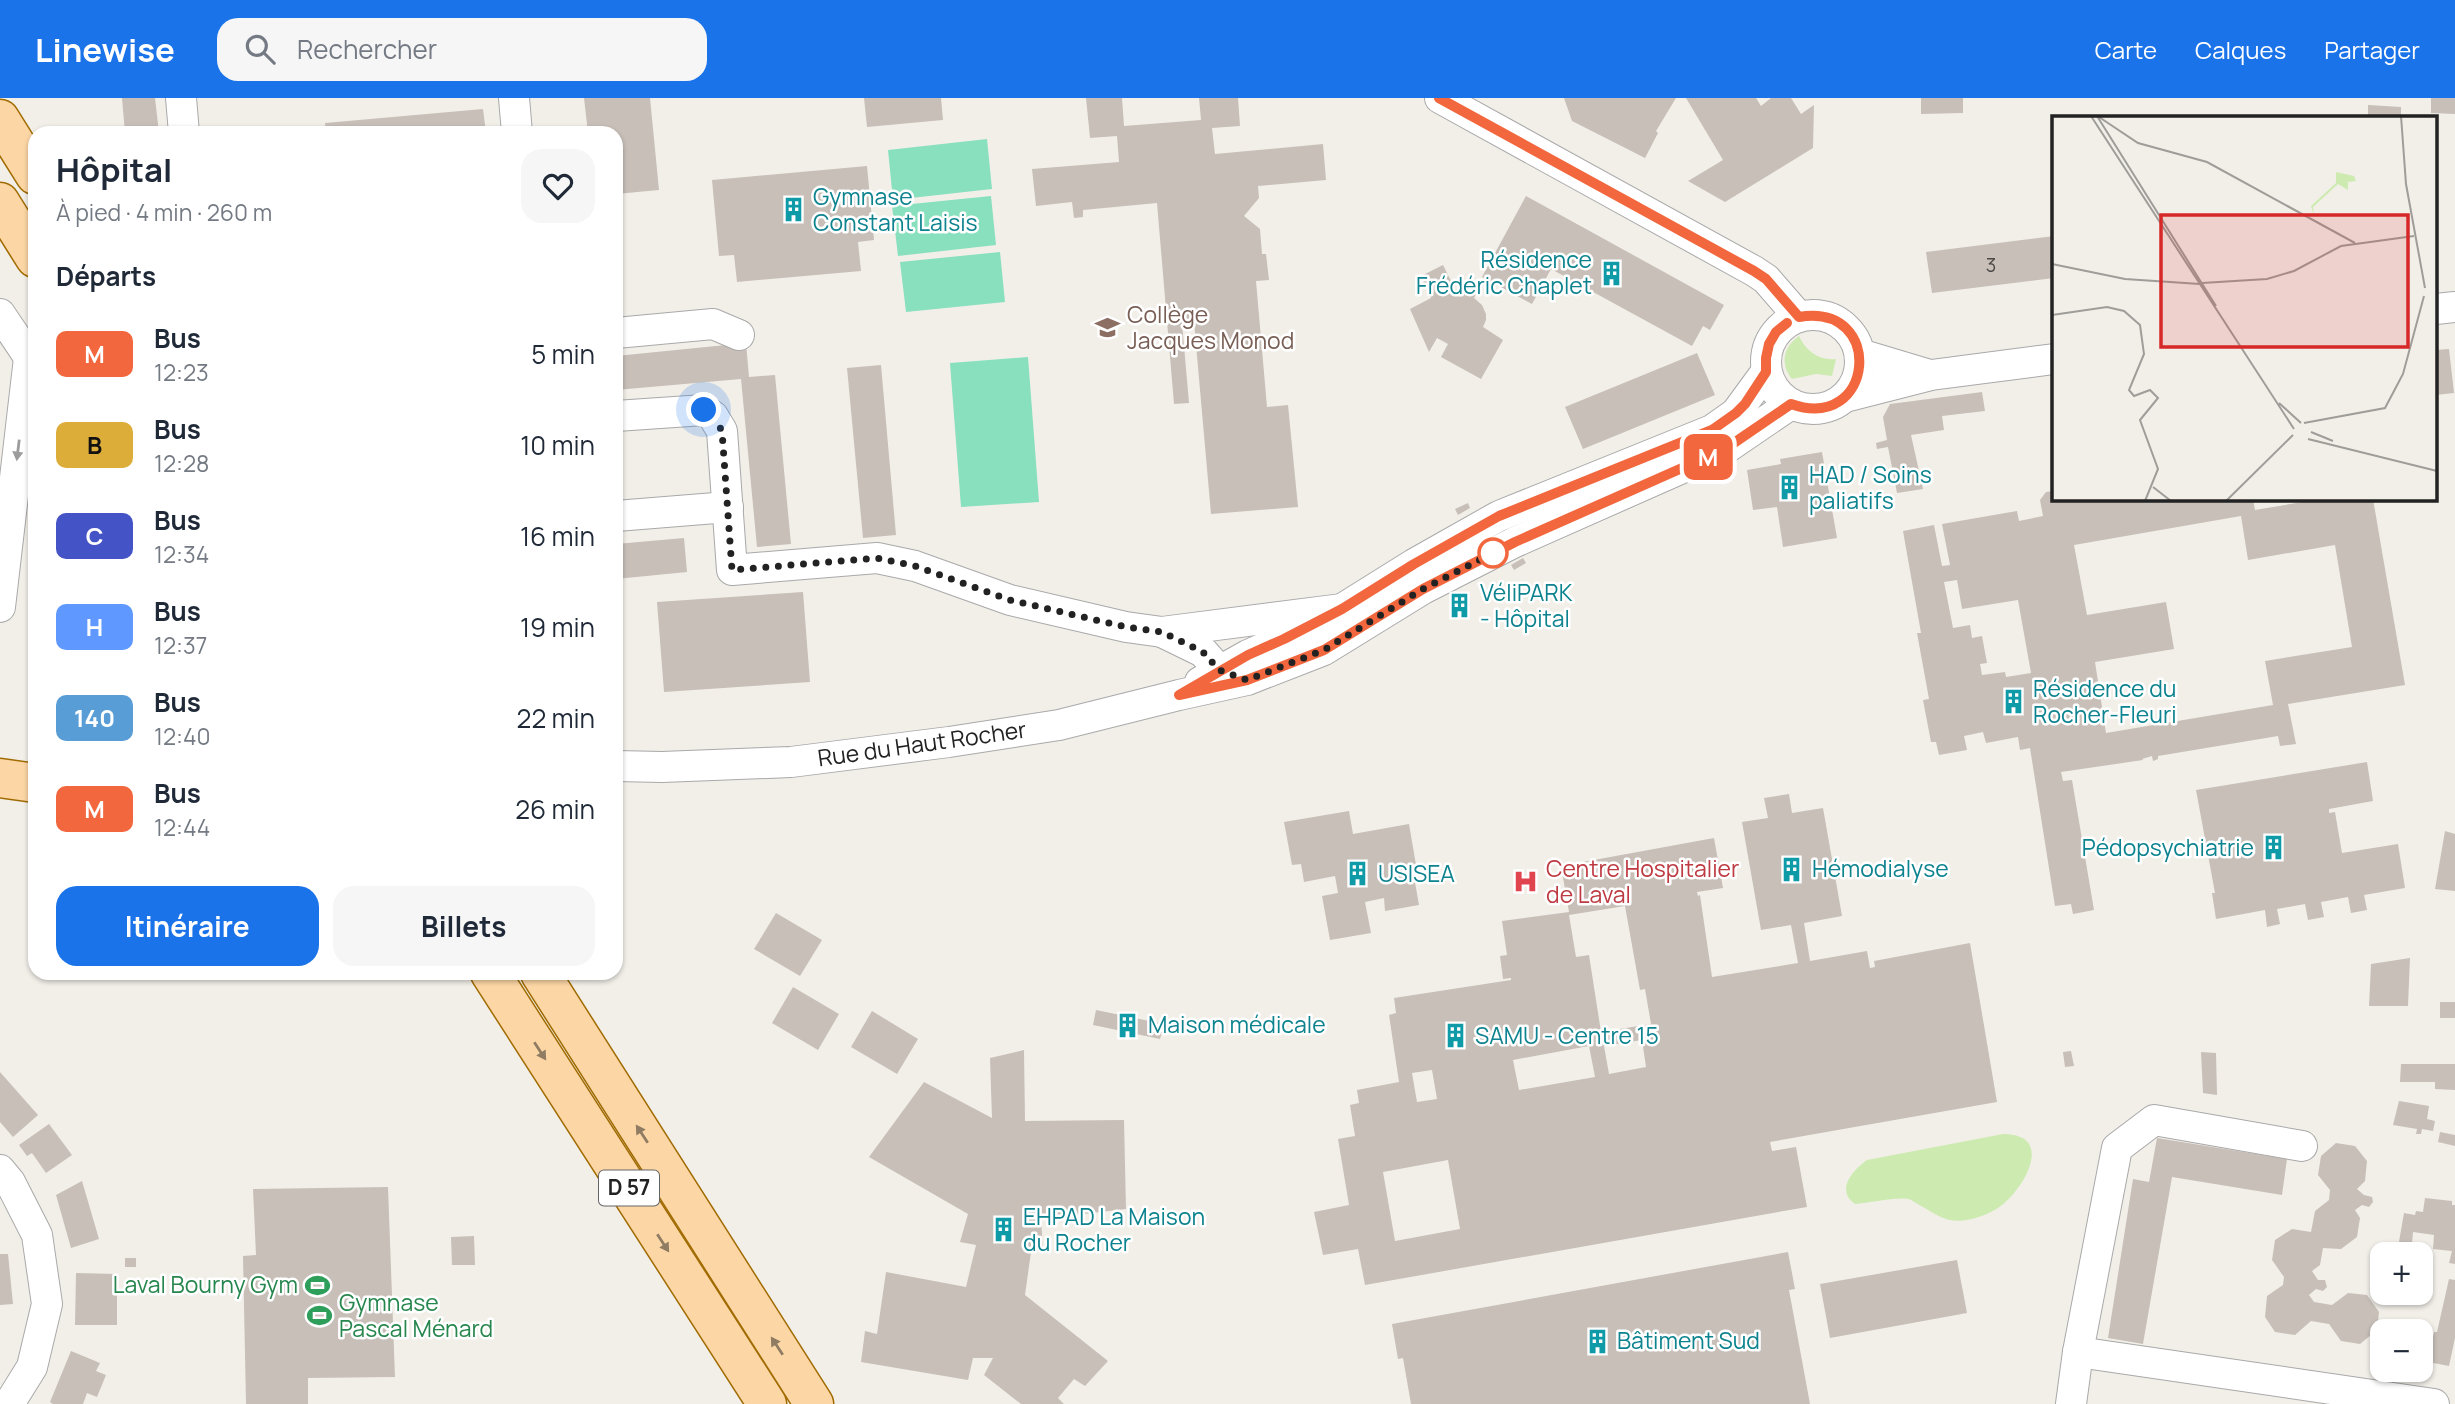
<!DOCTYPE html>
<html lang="fr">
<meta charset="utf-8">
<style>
body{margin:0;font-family:Manrope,sans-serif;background:#f6f6f7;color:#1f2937;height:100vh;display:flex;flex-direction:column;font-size:26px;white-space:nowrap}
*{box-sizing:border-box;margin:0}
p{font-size:23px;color:#747a83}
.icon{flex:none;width:38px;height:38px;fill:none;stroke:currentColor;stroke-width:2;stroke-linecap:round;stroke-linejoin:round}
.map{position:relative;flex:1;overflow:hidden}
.drawer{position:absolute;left:28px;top:28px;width:595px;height:854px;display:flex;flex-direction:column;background:#fff;border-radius:21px;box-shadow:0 2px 5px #0004}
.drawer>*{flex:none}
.badge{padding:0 14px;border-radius:10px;font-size:24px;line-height:46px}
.fabs{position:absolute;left:2370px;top:1144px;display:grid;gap:14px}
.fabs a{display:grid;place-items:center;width:63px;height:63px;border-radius:14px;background:#fff;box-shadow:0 2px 5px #0004;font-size:35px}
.you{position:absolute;width:35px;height:35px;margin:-18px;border:5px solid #fff;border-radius:50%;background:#1a73e8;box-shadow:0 0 0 10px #1a73e833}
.map>.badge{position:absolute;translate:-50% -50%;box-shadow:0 0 0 4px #fff}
h2{padding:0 28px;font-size:26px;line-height:63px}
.round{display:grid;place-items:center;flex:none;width:74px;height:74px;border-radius:21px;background:#f6f6f7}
.headline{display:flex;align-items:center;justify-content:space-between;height:119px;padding:0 28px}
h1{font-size:33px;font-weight:700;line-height:52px}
.cta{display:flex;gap:14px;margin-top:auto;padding:14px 28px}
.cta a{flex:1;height:80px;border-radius:21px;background:#1a73e8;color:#fff;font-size:28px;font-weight:700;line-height:80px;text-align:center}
.cta a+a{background:#f6f6f7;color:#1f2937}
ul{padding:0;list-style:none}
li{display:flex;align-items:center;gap:21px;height:91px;padding:0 28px}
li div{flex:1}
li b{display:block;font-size:26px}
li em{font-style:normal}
li .badge{min-width:77px;font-weight:700;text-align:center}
header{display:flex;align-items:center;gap:42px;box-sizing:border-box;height:98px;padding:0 35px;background:#1a73e8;color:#fff}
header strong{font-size:33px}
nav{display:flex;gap:38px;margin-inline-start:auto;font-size:24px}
.search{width:490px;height:63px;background:#f6f6f7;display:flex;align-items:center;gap:18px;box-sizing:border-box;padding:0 24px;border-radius:21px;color:#747a83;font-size:26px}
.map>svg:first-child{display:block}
</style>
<header>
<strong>Linewise</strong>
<div class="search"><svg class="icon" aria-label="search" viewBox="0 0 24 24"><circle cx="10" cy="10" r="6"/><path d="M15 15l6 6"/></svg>Rechercher</div>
<nav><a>Carte</a><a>Calques</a><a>Partager</a></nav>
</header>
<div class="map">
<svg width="2455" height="1306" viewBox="0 0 2455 1306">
<rect width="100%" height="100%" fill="#f2efe9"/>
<!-- grass -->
<g fill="#cdebb0">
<path d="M1799,238C1806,253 1819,263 1836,261L1832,278L1816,276L1792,281C1780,266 1783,249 1799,238Z"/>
<path d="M2003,1036C2055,1036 2025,1089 2002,1107C1995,1113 1981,1119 1972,1121C1949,1126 1942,1120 1923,1109C1918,1107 1913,1102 1908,1101C1895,1099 1870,1105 1855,1106C1835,1092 1853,1072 1867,1062Z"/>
</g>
<!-- pitch -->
<g fill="#88e0be">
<path d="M987,41L992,91L893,102L888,52Z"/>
<path d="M991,98L996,147L898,158L892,108Z"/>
<path d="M1000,154L1005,204L906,214L900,164Z"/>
<path d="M1028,259L1039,404L961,409L950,265Z"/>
</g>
<!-- building -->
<g fill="#c7bfb8" fill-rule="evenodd">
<path d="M122,0H155L159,35H125Z"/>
<path d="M584,0H650L659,92L616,96V35H588Z"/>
<path d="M864,0H941L943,22L867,29Z"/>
<path d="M1086,0H1122L1124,28L1201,22L1199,0H1238L1240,28L1212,30L1215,56L1323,46L1326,82L1258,88L1259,100L1244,118L1260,131L1262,156H1266L1269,182L1256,183L1267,309L1288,307L1298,409L1211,416L1194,224L1182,225L1189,305L1174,306L1157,105L1083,112V119L1074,120L1072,104L1036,108L1032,71L1119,64L1117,38L1090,40Z"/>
<path d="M1564,0H1676L1656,33L1658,35L1645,60L1572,23Z"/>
<path d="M1686,0H1756L1761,8L1771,0H1791L1801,16L1814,7L1813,50L1725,104L1688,83L1723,62Z"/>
<path d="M1921,0H1963V15L1921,16Z"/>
<path d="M2431,0H2455V16L2431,15Z"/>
<path d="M2368,7L2401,9V19H2368Z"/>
<path d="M483,11L486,35H326L325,25Z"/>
<path d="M867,68L874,142L858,144L861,173L737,184L734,157L719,158L712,82Z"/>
<path d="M1526,98L1724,207L1710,232L1703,228L1692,248L1551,171L1532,206L1482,179Z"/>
<path d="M2054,138V180L1932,195L1926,154Z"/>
<path d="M1443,167L1459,199L1467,184L1479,190L1474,200L1482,207L1486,216V222L1483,229L1503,242L1481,281L1441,259L1448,246L1437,240L1429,254L1410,211L1431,200L1421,178Z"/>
<path d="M746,245L749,279L775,277L791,446L757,449L741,281L616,292V258Z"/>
<path d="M2449,251L2454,295L2436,297V252Z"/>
<path d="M1697,255L1715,297L1583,351L1565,309Z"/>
<path d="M881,267L896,437L863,440L847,270Z"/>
<path d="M1982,294L1985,313L1942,318L1944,332L1911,337L1923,391L1897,395L1888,349L1877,351L1876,345L1887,342L1883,319L1890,306Z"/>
<path d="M1822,354L1837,440L1783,449L1777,409L1753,412L1747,372L1781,366L1780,361Z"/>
<path d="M2054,393V401H2253L2255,412L2320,401H2373L2405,587L2288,606L2296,646L2280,648L2278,638L2158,658V661L2153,663L2152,658L2142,661L2143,662L2061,674L2063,683L2072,682L2094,812L2073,816L2071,806L2055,808L2030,650L2020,652L2018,639L1986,645L1983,634L1964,638L1967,652L1939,657L1936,644H1931L1923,602L1929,601L1917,535H1921L1903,433L1934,427L1942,468L1950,467L1942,426L2017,413L2019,423L2043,418L2040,402L2046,394ZM2241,418L2248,462L2335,447L2352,549L2265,563L2273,607L2106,635L2095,564L2174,551L2166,504L2087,517L2074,447ZM1957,482L1962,511L2018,502L2031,575L2006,579L2005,574L1982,577L1980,566L1987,565L1982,538L1972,540L1970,527L1953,530L1944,484Z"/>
<path d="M1468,405L1470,410L1458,417L1455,411Z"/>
<path d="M684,440L687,474L616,481V446Z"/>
<path d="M1523,460L1526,465L1514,472L1511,467Z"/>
<path d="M803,494L810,584L664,594L657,504Z"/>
<path d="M1464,499L1470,507L1457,516L1451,508Z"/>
<path d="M33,547H35V610L29,609Z"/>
<path d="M2367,664L2373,703L2329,711V715L2335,714L2342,755L2398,746L2405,790L2364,797L2367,812L2351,815L2348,799L2321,804L2324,819L2308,822L2305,806L2277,811L2280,826L2267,829L2265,812L2216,821L2212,795H2215L2196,692Z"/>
<path d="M1789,696L1792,715L1823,710L1842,818L1804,825L1810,863L1867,853L1870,870L1875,869L1874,863L1970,845L1997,1004L1770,1044L1772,1053L1796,1049L1807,1109L1365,1187L1358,1151L1323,1157L1314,1114L1349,1107L1338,1041L1355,1038L1350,1007L1359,1005L1357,992L1399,984L1389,917L1396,915L1394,900L1511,882V880L1503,881L1500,858L1507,857L1502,823L1569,814L1561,768L1714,740L1723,790L1697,794L1698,798L1700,797L1712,879L1798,865L1791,827L1761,832L1742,724L1768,720L1764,700ZM1625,808L1640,892L1645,891L1651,926L1601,934L1589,857L1576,859L1569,817ZM1642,942L1646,969L1609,976L1604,948ZM1589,948L1595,979L1519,992L1513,962ZM1432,972L1437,1001L1417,1004L1412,975ZM1448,1062L1460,1131L1395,1143L1383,1074Z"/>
<path d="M1349,713L1353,736L1409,726L1416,767L1404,770L1405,775L1413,773L1419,807L1385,813L1384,800L1365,804L1371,835L1330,842L1322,798L1338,795L1335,778L1304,784L1301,766L1292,767L1284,724Z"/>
<path d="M2445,733L2455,736V793L2435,791Z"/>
<path d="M776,815L822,842L800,878L754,851Z"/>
<path d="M2410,860L2408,908H2369L2371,866Z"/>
<path d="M793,889L839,916L818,952L772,925Z"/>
<rect x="2440" y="904" width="15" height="16"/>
<path d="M1096,912L1164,926L1160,941L1093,927Z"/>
<path d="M872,913L918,941L897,976L851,949Z"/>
<path d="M1024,952L1025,1023L1124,1022L1126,1111L1041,1121L1043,1153L1031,1154L1025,1197L1108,1263L1085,1288L1074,1281L1058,1300L1064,1306H1021L984,1277L993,1260H973L968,1282L861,1264L865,1233L877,1236L886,1174L966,1189L976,1147L960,1144L968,1116L869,1059L924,984L992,1020L990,960Z"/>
<path d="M2071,953L2074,968L2065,969L2063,954Z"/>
<path d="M2201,954L2216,955L2217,997L2203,995Z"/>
<path d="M2401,966H2455V992L2435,991V984H2400Z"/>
<path d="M0,974L38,1017L13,1039L0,1024Z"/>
<path d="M2399,1003L2429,1008L2427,1021L2435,1023L2433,1033L2422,1031L2421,1036H2416L2417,1031L2393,1027Z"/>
<path d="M49,1026L72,1057L46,1075L32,1055L27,1058L19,1047Z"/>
<path d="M2440,1034L2455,1037V1048L2438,1044Z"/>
<path d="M2157,1040L2287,1061L2282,1097L2172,1079L2143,1246L2108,1240L2133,1081L2149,1084Z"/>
<path d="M2336,1045L2355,1048L2367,1063L2365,1083L2357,1091L2364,1097L2372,1099L2373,1104L2369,1109L2362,1107L2355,1112L2360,1120L2357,1139L2341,1151L2323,1150L2320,1167L2312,1173L2318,1182H2325L2327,1189L2323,1193L2316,1191L2309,1197L2314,1204L2332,1207L2348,1195L2367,1197L2379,1214L2377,1232L2360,1246L2341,1243L2329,1226L2311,1223L2295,1237L2275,1234L2265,1219L2267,1198L2283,1187L2284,1179L2272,1162L2275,1142L2292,1131L2311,1134L2315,1113L2329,1102L2330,1092L2318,1077L2321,1058Z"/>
<path d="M82,1083L99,1141L71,1150L56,1097Z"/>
<path d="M388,1089L395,1279L308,1280V1306H246L243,1158L256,1157L253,1091Z"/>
<path d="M2425,1100L2452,1103V1107H2455V1166L2449,1165L2452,1153L2433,1151L2434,1137L2413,1134L2411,1157L2397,1155L2404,1115L2415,1117L2416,1113L2423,1114Z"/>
<path d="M474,1138L475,1167H452L451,1139Z"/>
<path d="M1788,1154L1795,1191L1789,1192L1810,1306H1411L1403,1260L1398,1261L1392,1226Z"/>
<path d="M0,1156H8L13,1206L0,1207Z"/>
<rect x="125" y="1160" width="11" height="9"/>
<path d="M1957,1162L1967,1215L1830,1240L1820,1186Z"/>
<path d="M76,1175L117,1176V1227H75Z"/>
<path d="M2449,1181L2455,1182V1240L2449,1268L2428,1264L2434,1234H2437Z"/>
<path d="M71,1253L100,1265L96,1273L106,1277L97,1299L87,1295L83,1306H53L50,1304Z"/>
</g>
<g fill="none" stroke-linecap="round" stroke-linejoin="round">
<defs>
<g id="minor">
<path d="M181,0L184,35"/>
<path d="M514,0L517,35"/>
<path d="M1440,0L1754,173L1766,181L1799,219"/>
<path d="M2436,211L2455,209"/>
<path d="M0,216L35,268"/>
<circle cx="1813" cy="264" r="47"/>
<path d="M616,235L713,226L739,237"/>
<path d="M1860,256L1930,277"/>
<path d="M1845,299L1931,277L2054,261"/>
<path d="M616,318L704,312L713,318L722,333L732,472L877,460L915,468L1010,502L1126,529L1162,534L1342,511"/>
<path d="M616,418L728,409"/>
<path d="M0,509L29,260"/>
<path d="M1162,534L1203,554L1219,572L1235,578"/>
<path d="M1200,584L1248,557L1284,541L1342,511L1414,466L1499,418L1712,332L1736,315L1766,274"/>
<path d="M616,668L662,669L791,664L949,644L1059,627L1179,597L1247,582L1324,552L1423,491L1515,444L1725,351L1791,306"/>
<path d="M0,1072L10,1084L37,1137L47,1206L32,1269L9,1306"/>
<path d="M2078,1254L2434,1306"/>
<path d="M2071,1306L2078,1254L2117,1050L2154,1022L2302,1048"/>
</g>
<g id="major">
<path d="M0,21L35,77"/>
<path d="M0,104L35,160"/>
<path d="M0,680L35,685"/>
<path d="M490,875L767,1306"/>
<path d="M540,875L814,1306"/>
</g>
</defs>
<!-- minor casing -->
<use href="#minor" stroke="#a9a9a9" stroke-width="32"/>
<!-- major casing -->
<use href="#major" stroke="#a06b00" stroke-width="41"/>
<!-- minor -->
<use href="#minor" stroke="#fff" stroke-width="30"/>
<!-- major -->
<use href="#major" stroke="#fcd6a4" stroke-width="38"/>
</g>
<!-- one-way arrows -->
<defs><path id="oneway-solid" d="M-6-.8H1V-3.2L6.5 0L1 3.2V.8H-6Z" transform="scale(1.75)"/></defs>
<use fill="#9c9c9c" href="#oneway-solid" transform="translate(18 352) rotate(97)"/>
<g fill="#8f7c63">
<use href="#oneway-solid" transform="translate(540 953) rotate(57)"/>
<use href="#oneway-solid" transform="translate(642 1036) rotate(-123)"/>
<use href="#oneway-solid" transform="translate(663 1145) rotate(57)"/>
<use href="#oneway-solid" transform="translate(777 1248) rotate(-123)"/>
</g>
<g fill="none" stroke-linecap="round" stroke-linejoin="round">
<defs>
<path id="line" d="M1439,0L1754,173L1766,181L1799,219C1886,204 1875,336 1791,306L1725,351L1515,444L1423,491L1324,552L1247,582L1179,597L1248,557L1284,541L1342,511L1414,466L1499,418L1712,332L1736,315L1745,306L1766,274V260L1769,246L1776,234L1787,225"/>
</defs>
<!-- line casing -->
<use href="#line" stroke="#fff" stroke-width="16"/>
<!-- line -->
<use href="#line" stroke="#f2673d" stroke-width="10"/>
<!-- walk -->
<path stroke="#222" stroke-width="7" stroke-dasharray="0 12.6" d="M704,312L713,318L722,333L732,472L877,460L915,468L1010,502L1126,529L1162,534L1203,554L1219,572L1247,582L1324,552L1423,491L1493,455"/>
</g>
<!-- icons -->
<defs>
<symbol id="building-bare" viewBox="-9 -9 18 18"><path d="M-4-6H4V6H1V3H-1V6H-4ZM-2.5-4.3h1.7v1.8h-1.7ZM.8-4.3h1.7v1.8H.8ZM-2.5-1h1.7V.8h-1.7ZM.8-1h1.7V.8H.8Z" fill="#0f9aa8" stroke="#fff" stroke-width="2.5" paint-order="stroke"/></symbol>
<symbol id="school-bare" viewBox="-9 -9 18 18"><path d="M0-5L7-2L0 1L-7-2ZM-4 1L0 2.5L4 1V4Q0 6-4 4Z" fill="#8d6e63" stroke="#fff" stroke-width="2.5" paint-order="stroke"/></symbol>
<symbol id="hospital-bare" viewBox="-9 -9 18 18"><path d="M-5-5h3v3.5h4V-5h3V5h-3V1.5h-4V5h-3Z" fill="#e0444e" stroke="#fff" stroke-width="2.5" paint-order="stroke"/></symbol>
<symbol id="stadium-bare" viewBox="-9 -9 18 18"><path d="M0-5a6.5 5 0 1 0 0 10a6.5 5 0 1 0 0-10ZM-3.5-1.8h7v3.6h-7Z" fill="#2e9e5b" stroke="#fff" stroke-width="2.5" paint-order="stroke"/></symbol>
</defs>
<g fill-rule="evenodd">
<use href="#building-bare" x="776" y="94" width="35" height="35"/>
<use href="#building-bare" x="1594" y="158" width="35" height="35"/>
<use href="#school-bare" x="1090" y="212" width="35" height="35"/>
<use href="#building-bare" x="1772" y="372" width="35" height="35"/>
<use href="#building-bare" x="1442" y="490" width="35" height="35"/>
<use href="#building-bare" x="1996" y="586" width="35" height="35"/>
<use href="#building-bare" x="2256" y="732" width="35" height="35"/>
<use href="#building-bare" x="1774" y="754" width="35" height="35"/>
<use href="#building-bare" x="1340" y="758" width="35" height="35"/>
<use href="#hospital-bare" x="1508" y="766" width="35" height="35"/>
<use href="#building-bare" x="1110" y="910" width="35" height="35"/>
<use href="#building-bare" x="1438" y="920" width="35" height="35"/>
<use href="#building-bare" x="986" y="1114" width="35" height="35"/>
<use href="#stadium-bare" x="300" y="1170" width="35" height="35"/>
<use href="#stadium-bare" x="302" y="1200" width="35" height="35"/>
<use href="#building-bare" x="1580" y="1226" width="35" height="35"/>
</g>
<!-- markers -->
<circle fill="#fff" stroke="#f2673d" stroke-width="3.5" cx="1493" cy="455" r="14"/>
<g text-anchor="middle" stroke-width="5" stroke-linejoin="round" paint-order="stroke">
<!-- number labels -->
<g font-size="19" fill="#4b4948">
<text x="1991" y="174">3</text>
</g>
<!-- shield labels -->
<rect fill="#fff" stroke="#646464" stroke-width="2" x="599" y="1072.5" width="60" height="35" rx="5"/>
<g font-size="21" font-weight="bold" fill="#222">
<text x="629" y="1097">D 57</text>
</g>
<!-- culture labels -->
<g font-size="23" fill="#0d838f" stroke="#fff" text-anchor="start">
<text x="813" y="107">Gymnase<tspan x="813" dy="26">Constant Laisis</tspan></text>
<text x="1592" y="170" text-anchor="end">Résidence<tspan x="1592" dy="26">Frédéric Chaplet</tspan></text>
<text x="1809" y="385">HAD / Soins<tspan x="1809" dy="26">paliatifs</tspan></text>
<text x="1480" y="503">VéliPARK<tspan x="1480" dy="26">- Hôpital</tspan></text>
<text x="2033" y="599">Résidence du<tspan x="2033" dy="26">Rocher-Fleuri</tspan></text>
<text x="2254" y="758" text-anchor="end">Pédopsychiatrie</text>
<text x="1812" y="779">Hémodialyse</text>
<text x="1378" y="784">USISEA</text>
<text x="1148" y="935">Maison médicale</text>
<text x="1475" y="946">SAMU - Centre 15</text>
<text x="1023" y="1127">EHPAD La Maison<tspan x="1023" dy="26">du Rocher</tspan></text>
<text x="1617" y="1251">Bâtiment Sud</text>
</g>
<!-- education labels -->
<g font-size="23" fill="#785e54" stroke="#fff" text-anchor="start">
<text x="1127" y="225">Collège<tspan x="1127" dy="26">Jacques Monod</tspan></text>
</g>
<!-- street labels -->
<g font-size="23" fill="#222" stroke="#fff">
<text transform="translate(922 646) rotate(-8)" y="8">Rue du Haut Rocher</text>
</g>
<!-- health labels -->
<g font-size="23" fill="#be3a42" stroke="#fff" text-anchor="start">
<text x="1546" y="779">Centre Hospitalier<tspan x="1546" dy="26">de Laval</tspan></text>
</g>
<!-- leisure labels -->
<g font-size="23" fill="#27864d" stroke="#fff" text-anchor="end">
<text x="298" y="1195">Laval Bourny Gym</text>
<text x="339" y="1213" text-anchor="start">Gymnase<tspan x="339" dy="26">Pascal Ménard</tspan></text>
</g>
</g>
<!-- overview -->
<g transform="translate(2052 18)">
<rect width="385" height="385" fill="#f2efe9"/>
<path d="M284,56L302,60L304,65L296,66V74L286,68L261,91L262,100L259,90L284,67Z" fill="#cdebb0"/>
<path fill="none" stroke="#9f9d99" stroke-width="2" d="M39,0L242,313M45,0L164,190M349,0L354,68L373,172M47,1L86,27L155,46L303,127M0,148L73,163L148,168M150,167L215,163L242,155L289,130L362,120M0,199L55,191L72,195L88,209L92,238L77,274L82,280L98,274L106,282L88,304L106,353L93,385M227,287L249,307M252,307L333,292L351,258L372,180M259,316L281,325M256,323L385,355M101,371L119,385M174,385L241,319"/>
<path fill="#d62828" fill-opacity="0.15" stroke="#d62828" stroke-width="3.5" d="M109,99H356V231H109Z"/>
<rect width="385" height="385" fill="none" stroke="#222" stroke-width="3.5"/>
</g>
</svg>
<div class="fabs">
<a>+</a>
<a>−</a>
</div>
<div class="you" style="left:704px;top:312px"></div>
<b class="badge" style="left:1708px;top:359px;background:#f2673d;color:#fff">M</b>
<section class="drawer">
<div class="headline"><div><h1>Hôpital</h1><p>À pied · 4 min · 260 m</p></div><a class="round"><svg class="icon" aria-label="heart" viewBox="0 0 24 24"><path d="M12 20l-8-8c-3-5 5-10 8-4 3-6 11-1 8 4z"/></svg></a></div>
<h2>Départs</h2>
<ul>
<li><span class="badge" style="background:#f2673d;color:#fff">M</span><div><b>Bus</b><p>12:23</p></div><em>5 min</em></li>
<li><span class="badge" style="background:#ddad3a;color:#111">B</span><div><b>Bus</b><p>12:28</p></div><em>10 min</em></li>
<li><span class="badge" style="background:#4453c6;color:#fff">C</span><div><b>Bus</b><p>12:34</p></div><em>16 min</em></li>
<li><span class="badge" style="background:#5f99ff;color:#fff">H</span><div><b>Bus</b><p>12:37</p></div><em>19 min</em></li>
<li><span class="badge" style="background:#589dd6;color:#fff">140</span><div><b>Bus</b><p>12:40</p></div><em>22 min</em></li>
<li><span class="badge" style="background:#f2673d;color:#fff">M</span><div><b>Bus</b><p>12:44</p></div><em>26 min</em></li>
</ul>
<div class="cta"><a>Itinéraire</a><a>Billets</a></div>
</section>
</div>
